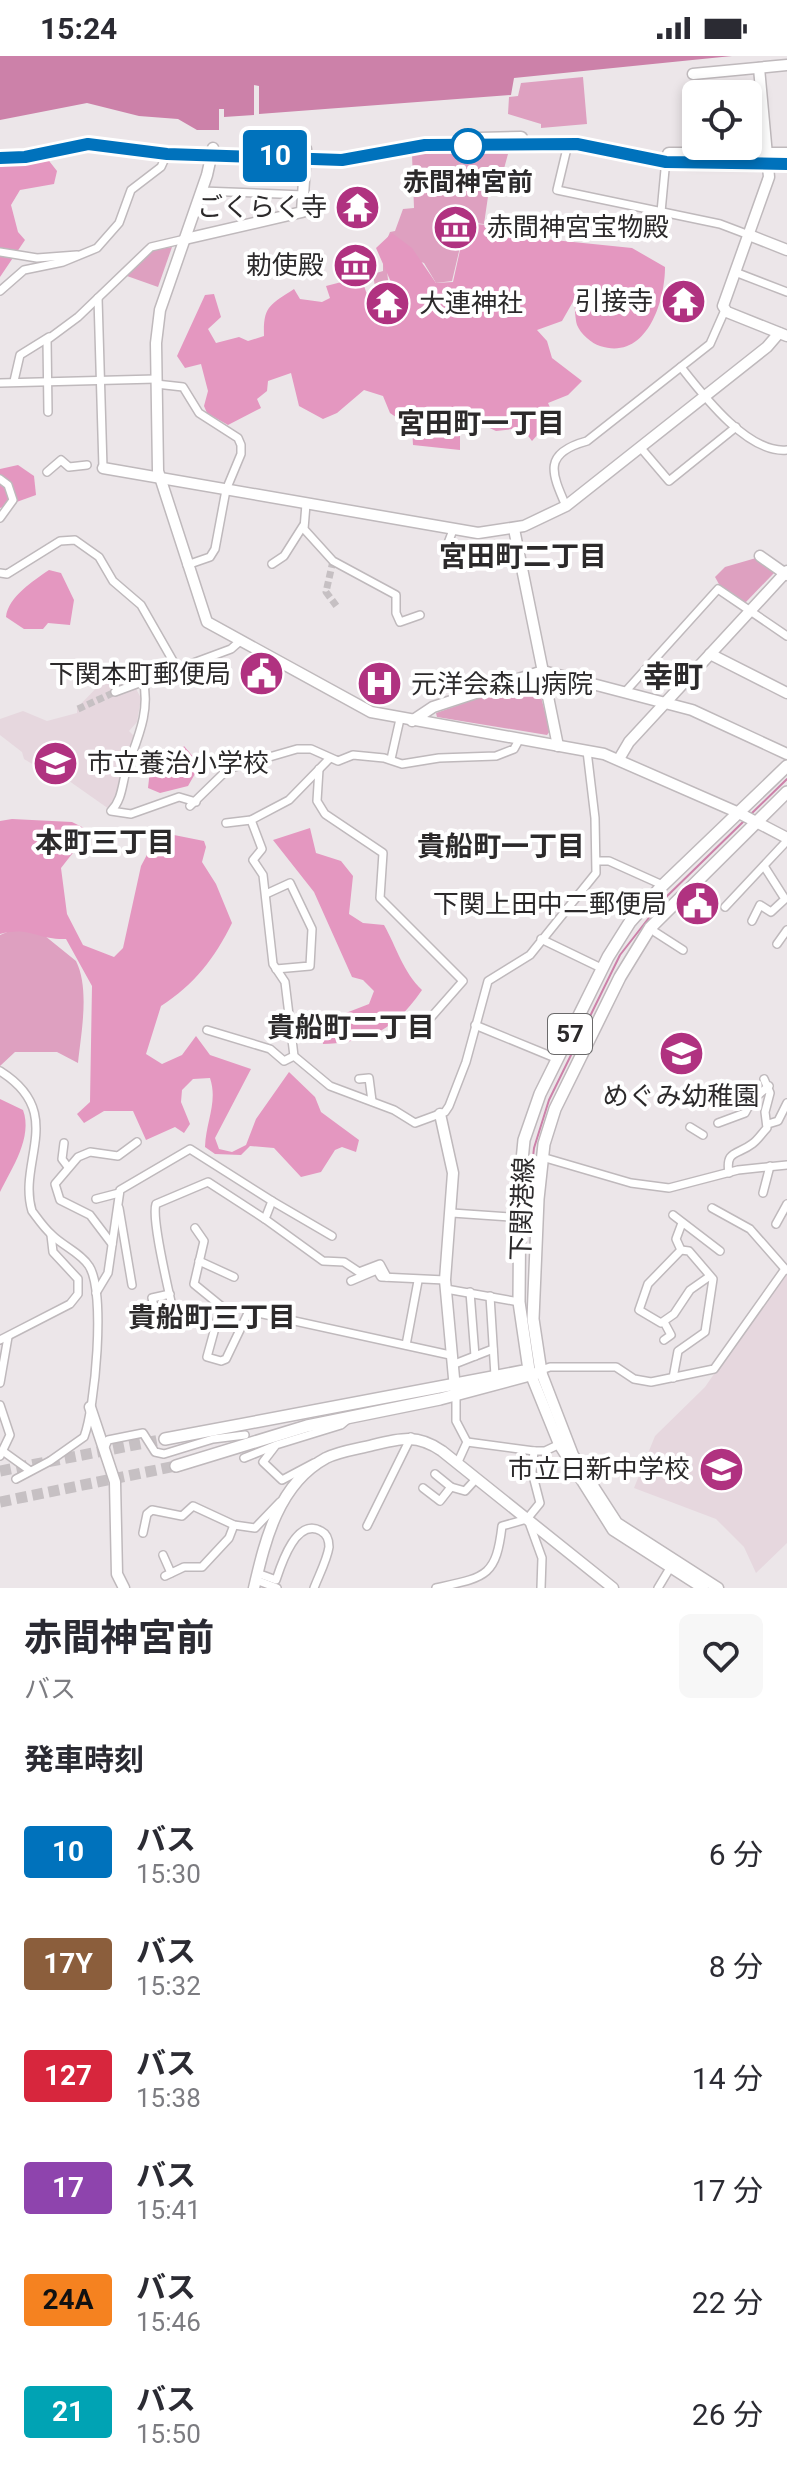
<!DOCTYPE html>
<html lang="ja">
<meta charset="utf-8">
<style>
body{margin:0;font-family:Roboto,"Noto Sans JP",sans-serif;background:#f7f7f7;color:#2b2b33;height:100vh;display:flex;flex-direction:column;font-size:30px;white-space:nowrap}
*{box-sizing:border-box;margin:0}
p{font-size:26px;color:#7c7c81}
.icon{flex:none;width:44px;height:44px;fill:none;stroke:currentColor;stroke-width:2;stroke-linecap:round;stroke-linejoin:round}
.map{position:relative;height:1532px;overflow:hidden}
.details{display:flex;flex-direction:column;background:#fff;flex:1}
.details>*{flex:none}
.badge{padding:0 16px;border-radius:6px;font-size:28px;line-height:52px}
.buttons{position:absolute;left:682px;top:24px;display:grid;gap:16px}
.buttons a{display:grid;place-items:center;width:80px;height:80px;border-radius:12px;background:#fff;box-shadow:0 4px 12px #0003;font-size:40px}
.map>.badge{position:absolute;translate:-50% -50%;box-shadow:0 0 0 4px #fff}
h2{padding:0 24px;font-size:30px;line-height:72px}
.round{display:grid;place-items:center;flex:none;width:84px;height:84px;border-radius:12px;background:#f7f7f7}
.overview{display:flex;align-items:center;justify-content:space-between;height:136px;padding:0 24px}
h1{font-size:38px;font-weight:700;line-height:60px}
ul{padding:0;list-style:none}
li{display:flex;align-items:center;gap:24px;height:112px;padding:0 24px}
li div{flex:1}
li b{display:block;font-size:30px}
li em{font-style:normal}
li .badge{min-width:88px;font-weight:700;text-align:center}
.status{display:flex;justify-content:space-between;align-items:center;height:56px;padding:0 40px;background:#fff;direction:ltr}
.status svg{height:22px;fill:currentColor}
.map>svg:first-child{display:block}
</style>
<div class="status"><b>15:24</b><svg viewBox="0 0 49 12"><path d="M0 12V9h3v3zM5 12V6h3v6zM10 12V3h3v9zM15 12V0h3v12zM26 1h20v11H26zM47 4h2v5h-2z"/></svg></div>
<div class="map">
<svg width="787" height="1532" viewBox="0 0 787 1532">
<rect width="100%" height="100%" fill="#ece6e9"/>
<!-- built -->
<g fill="#e6d7de">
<path d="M107,621L116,639L135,631L141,642L137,666L129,675L136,682L120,737L109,753L45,708L39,712L24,703L22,696L0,679V663L23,655L47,665L77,657V652Z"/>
<path d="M783,1219H787V1487L756,1517L744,1491L716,1463L634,1432L655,1380L705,1331Z"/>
</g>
<!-- green -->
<g fill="#dea0c0">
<path d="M583,21L587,68L541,72V68L508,58L509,41L518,40L521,27Z"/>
<path d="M425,97L508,98L502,120H491L484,168L466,166L452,225L436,227L424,207L412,203L387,215L390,241L399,245L401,257L375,258L369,240L375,231L373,218L383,215V193L390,176L395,175L403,153L414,152L412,99Z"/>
<path d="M172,191L158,231L127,220L154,194Z"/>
<path d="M756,502L774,517L745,547L720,530L715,521L725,511Z"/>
<path d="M536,622L550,675L547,679L437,661L436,657Z"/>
<path d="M29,867L76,905C90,933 81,977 78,1007L57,996H15L0,1010V879Z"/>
</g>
<!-- forest -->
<g fill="#e497c0">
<path d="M46,101L57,115L54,128L20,134L11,149L18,176L25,184L0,221V111Z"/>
<path d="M466,167L530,173L544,183L632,192L665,211C665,247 646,305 600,290C592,288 580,277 577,269C575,262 575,252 574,244L562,265L537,274L547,285L552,302L582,325L568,339L548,347L554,360L532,385L522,372L496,375L479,367L468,368L460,377V394L413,389L412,372L390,357L383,340L364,334L337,357L323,363L299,350L291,317L268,325L267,335L257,343L261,352L228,369L207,357L204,350L208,335L201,308L185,312L177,300L205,239L214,238L221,261L208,273L216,287L239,281L248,285L264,280C263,250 270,249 294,233L300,243L322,246L330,242L326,230L361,221L374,259L398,261V242L376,192L392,177L412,192L436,227L453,226Z"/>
<path d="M18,409L34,420L36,439L0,452V413Z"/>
<path d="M49,514L61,517L74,544L70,569L48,567L43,573H24L6,561C8,541 33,525 49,514Z"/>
<path d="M184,690L200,709L188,730L160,737L148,732L151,705L157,694L179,699Z"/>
<path d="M12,763L72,766L90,775L61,812L67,858L83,889L114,901L123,892L141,810L159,776L204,785L206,791L202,806L216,828L232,867C215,902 194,929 161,950L146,998L162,1008L182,999L196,980L210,999L251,1013L215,1082L219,1093L232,1096L246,1089L256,1063L289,1016L315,1041L321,1056L359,1084L356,1096L342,1091L335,1094L321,1116L301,1121L274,1092L250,1090L241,1099L215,1098L205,1091C206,1065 218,1046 210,1022L193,1023L182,1034L181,1046L190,1068L184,1077L175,1071L146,1084L133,1055H104L84,1067L77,1058L90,1046L92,930L66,883C36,884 31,870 0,878V765Z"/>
<path d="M310,772L316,797L341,805L353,820L349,858L363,867L384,869C397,892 403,916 422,934C395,973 371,986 323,988L320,967L369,948L374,935L363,924L352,921L314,836L273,784Z"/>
<path d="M0,1043L23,1054C33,1081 12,1112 0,1136Z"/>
</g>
<!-- water -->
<path fill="#cc81a9" d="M0,0H732L514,22L511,39L259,58V30L254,29V59L224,61V53H219V74H197L178,63L139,60L87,47L0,64Z"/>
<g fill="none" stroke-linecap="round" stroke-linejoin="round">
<!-- stream -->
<g stroke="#cc81a9" stroke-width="2">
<path d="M751,758L787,723"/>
<path d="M529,1136L534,1092L549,1044L620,899L662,845L744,765"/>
</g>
<!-- street-tunnel -->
<g stroke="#c6c0c3" stroke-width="7" stroke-dasharray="7 3.5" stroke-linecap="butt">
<path d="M333,505L326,536L338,552"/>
<path d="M78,653L115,636"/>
</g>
<!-- primary-tunnel -->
<g stroke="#c6c0c3" stroke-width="11" stroke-dasharray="11 5.5" stroke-linecap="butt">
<path d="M0,1415L165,1383"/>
<path d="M0,1446L176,1410"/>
</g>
<defs>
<g id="street">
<path d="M568,88L557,134L720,168L749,179"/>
<path d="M202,135L304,139"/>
<path d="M661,156L666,103"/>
<path d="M0,196L37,202L77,199"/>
<path d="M735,216L787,236"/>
<path d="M0,235L24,214L63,206L97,192L119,167L131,134L161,111L167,98"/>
<path d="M98,242L103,412"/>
<path d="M681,311C703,339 748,398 787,394"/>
<path d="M14,325L20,299L49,281"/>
<path d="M0,327L156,323"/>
<path d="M156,328L183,331L199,357L238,382L241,389V398L226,434L215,493L210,501L187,509"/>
<path d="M48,356L47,284L78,261L151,191L185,183"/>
<path d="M640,391L669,425L736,371"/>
<path d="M47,416L61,404L69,411L87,409"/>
<path d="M0,423L8,429L13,444L0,462"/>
<path d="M306,448L304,473L333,505L396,539V557L400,566L420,559"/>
<path d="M566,450C551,416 543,397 587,385L710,288L725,254"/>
<path d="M272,508L284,500L303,470"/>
<path d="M450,510L445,495L453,474"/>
<path d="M0,517L7,518L60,485L75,484L99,501L113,525L141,549L177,612"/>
<path d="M143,624C151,657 136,685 126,715C122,729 122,744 111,755L131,758L179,741L196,746"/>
<path d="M115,636L231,593L239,586"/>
<path d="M625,636L718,533L787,580"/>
<path d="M391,703L400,663"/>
<path d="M319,713L317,745L325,758L383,797L380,842L463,925L426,967"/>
<path d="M190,750L228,713L297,693H311L338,705L353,699L384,702L402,708L439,702L496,700L514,693L519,684"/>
<path d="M251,764L262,793L253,804L263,819L273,908L285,926L294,1000L330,1030L394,1054L415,1067L445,1056L449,1050L466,1006L488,925L530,899L596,817L595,762L587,695"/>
<path d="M226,767L251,764L289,744L329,703"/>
<path d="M598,805H609L658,827"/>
<path d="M266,838L290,827L312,873L310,910L276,913"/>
<path d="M725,851L784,788"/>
<path d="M752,865L760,849L771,856L785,843L764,810"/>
<path d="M655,876L683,894"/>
<path d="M541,883L597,910"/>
<path d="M777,888L787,874"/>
<path d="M475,969L553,1001"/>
<path d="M207,974L270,993L284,1005L294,1000"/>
<path d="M0,1015C67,1057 17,1105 32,1155C38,1163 44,1172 52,1179C63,1190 81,1197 89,1210C106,1236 95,1352 84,1381L50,1405L16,1423"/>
<path d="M359,1023L369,1022L372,1045"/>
<path d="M718,1067L745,1057L752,1044L769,1030"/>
<path d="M768,1068L778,1065L787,1047"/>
<path d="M690,1071L703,1079"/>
<path d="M64,1087L62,1103L68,1111"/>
<path d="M542,1101L631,1127L669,1132L738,1114L787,1109"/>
<path d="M729,1117C725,1094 738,1099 752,1088C758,1084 762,1077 767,1072L765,1056L770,1037L764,1023"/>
<path d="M763,1137L770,1110"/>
<path d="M96,1143L119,1137"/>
<path d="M272,1145L332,1180"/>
<path d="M119,1152L132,1229"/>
<path d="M712,1152L750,1173L786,1214"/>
<path d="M452,1157L537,1163"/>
<path d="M673,1159L720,1195"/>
<path d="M776,1168L787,1148"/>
<path d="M195,1172L204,1185L194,1228L221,1250L207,1301L221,1305L226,1303L249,1255L450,1299"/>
<path d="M112,1188L90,1159L60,1144L55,1128L78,1101L90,1096L118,1100L137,1086"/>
<path d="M681,1194L676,1183L682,1167"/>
<path d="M199,1205L234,1221"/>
<path d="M351,1225L377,1214L381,1221L445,1224"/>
<path d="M446,1233L519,1246"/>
<path d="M470,1236L475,1300"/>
<path d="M96,1237L108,1217L120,1134L190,1093L272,1145L265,1163L323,1205L344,1206L359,1216L380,1208L387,1221"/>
<path d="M170,1238L152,1242L156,1258L173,1255C169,1235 151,1163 156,1148L208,1126L265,1163"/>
<path d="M490,1240L495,1320"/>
<path d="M664,1266L671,1279L664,1284"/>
<path d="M0,1284L70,1248L78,1238V1223L53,1196L51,1179"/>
<path d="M406,1289L418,1225"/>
<path d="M452,1309L493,1293"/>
<path d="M538,1315L550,1311H616L634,1323L651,1326L714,1313L785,1213"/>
<path d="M673,1322L678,1295L705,1276L713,1223L689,1195L681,1194L648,1228L639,1254L661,1267L674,1258L690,1234L710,1220"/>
<path d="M0,1327L8,1281"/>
<path d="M456,1338V1365L467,1386L457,1408"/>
<path d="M0,1349L10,1379L0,1400"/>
<path d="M467,1386L534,1395H545L562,1387"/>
<path d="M104,1393L108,1384L143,1377L155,1396L164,1398L213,1383L245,1379"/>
<path d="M4,1396L29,1414"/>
<path d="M244,1402L274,1390"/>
<path d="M314,1407L282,1424L263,1406L276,1389L341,1369L347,1364"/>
<path d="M435,1418L451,1431"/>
<path d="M423,1432L440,1445L451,1431L465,1435L476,1423"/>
<path d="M530,1469L542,1502L541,1532"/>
<path d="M367,1470L411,1381"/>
<path d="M143,1477L147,1458L152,1454L182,1460L193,1450L234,1469L255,1472L280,1446"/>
<path d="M163,1499L171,1517"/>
<path d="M257,1517L276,1524C281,1509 296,1461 321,1475C327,1478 329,1484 329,1491C327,1504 319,1519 314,1532"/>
<path d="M165,1520L184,1511H202L229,1482L234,1469"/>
<path d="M256,1524L277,1532"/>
<path d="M436,1532C486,1521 496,1521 502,1470L527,1463L540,1447L532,1416L534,1395"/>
<path d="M658,1532L670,1512"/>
</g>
<g id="secondary">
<path d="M759,12L769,121L723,250L727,256L787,280"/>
<path d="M693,18L787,9"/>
<path d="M213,92L207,119L160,254L156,287L158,415L207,566L371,656L604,698L739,757L787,782"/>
<path d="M749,179L787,194"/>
<path d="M185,183L302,156L306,93"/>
<path d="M103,412L478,477L524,470L566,450L767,291L779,277"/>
<path d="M514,473L558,690"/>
<path d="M760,500L787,519"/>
<path d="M710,598L787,637"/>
<path d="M412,665L433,651L543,615L692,654L787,698"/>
<path d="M619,703L629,686L787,515"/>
<path d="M440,1058L453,1117L445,1224L455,1333"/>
<path d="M529,1314L559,1388L613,1474L703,1532"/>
<path d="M541,1316L573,1399L617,1467L718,1532"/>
<path d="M90,1351L115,1426L117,1518L124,1532"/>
<path d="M254,1532C265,1485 278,1428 326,1402C340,1395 358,1393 373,1389C401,1382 418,1378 442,1395L613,1532"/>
</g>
<g id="primary">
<path d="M165,1383L529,1314L519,1246L520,1125L524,1084L540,1038L608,901L630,866L662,830L787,710"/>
<path d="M176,1410L307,1370L440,1343L541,1316L533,1263L538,1143L544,1088L555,1053L620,921L650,872L787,736"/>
</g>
<g id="highway">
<path d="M479,83L521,82"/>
<path d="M669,98H787"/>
<path d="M0,101H25L88,88L167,98L342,104L425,89L577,88L666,106L787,108"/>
</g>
</defs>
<!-- street casing -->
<use href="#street" stroke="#bfb9bc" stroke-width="10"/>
<!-- secondary casing -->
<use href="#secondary" stroke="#bfb9bc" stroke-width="13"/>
<!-- primary casing -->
<use href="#primary" stroke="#bfb9bc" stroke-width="14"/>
<!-- highway casing -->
<use href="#highway" stroke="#bfb9bc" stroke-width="15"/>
<!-- street -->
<use href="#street" stroke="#fff" stroke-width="7"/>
<!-- secondary -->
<use href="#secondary" stroke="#fff" stroke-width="10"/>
<!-- primary -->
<use href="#primary" stroke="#fff" stroke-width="11"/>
<!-- highway -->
<use href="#highway" stroke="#fff" stroke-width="12"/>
</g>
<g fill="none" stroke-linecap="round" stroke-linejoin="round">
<defs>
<path id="line" d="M0,102L25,101L88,88L167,98L342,104L425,89L577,88L666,106L787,108"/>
</defs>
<!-- line casing -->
<use href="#line" stroke="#fff" stroke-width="18"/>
<!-- line -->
<use href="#line" stroke="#0072bc" stroke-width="12"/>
</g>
<!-- icons -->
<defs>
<symbol id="temple-disc" viewBox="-11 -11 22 22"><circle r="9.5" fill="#b03280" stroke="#fff"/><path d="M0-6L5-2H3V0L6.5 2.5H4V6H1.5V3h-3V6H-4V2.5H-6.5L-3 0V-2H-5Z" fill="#fff"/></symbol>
<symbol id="museum-disc" viewBox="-11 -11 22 22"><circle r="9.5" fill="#b03280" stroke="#fff"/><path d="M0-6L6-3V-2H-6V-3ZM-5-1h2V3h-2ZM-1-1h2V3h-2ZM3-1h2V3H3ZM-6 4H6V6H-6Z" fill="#fff"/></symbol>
<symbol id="civic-disc" viewBox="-11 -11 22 22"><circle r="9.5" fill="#b03280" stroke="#fff"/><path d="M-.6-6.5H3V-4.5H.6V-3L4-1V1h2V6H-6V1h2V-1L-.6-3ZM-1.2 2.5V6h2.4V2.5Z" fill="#fff"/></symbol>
<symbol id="hospital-disc" viewBox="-11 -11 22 22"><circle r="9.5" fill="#b03280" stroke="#fff"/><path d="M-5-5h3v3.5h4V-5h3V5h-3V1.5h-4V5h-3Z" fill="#fff"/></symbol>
<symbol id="school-disc" viewBox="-11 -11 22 22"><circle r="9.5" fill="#b03280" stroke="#fff"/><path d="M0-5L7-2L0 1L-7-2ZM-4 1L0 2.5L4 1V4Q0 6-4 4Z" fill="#fff"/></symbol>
</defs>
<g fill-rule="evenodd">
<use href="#temple-disc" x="332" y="126" width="51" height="51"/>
<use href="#museum-disc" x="430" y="146" width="51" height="51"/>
<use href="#museum-disc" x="330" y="184" width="51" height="51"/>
<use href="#temple-disc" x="658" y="220" width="51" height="51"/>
<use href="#temple-disc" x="362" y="222" width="51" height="51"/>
<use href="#civic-disc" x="236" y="592" width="51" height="51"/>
<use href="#hospital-disc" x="354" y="602" width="51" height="51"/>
<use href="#school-disc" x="30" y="682" width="51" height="51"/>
<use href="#civic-disc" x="672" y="822" width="51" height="51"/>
<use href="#school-disc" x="656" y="972" width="51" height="51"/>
<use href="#school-disc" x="696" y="1388" width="51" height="51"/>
</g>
<!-- markers -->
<circle fill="#fff" stroke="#0072bc" stroke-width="4" cx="468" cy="90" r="16"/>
<g text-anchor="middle" stroke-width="8" stroke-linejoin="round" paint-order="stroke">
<!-- shield labels -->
<rect fill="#fff" stroke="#6b6a6b" stroke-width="2" x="548" y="958" width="44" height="40" rx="6"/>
<g font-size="24" font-weight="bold" fill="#2c2a2b">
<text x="570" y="986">57</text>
</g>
<!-- stop labels -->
<g font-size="26" font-weight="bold" fill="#2c2a2b" stroke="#fff">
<text x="468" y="135">赤間神宮前</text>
</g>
<!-- poi labels -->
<g font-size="26" fill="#2c2a2b" stroke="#fff" text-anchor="end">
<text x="327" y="160">ごくらく寺</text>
<text x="487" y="180" text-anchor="start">赤間神宮宝物殿</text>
<text x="324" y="218">勅使殿</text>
<text x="653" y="254">引接寺</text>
<text x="419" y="256" text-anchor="start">大連神社</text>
<text x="231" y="627">下関本町郵便局</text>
<text x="411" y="637" text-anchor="start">元洋会森山病院</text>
<text x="87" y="716" text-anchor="start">市立養治小学校</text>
<text x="667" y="857">下関上田中二郵便局</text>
<text x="681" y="1049" text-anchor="middle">めぐみ幼稚園</text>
<text x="690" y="1422">市立日新中学校</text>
</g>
<!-- street labels -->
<g font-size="26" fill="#2c2a2b" stroke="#fff">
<text transform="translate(522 1153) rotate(-88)" y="9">下関港線</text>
</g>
<!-- neighbourhood labels -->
<g font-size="28" font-weight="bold" fill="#2c2a2b" stroke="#fff">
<text x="481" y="377">宮田町一丁目</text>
<text x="523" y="510">宮田町二丁目</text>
<text x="105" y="796">本町三丁目</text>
<text x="501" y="800">貴船町一丁目</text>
<text x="351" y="981">貴船町二丁目</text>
<text x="212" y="1271">貴船町三丁目</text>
</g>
<!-- quarter labels -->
<g font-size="30" font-weight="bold" fill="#2c2a2b" stroke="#fff">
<text x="673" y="631">幸町</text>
</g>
</g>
</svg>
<div class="buttons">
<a><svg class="icon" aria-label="locate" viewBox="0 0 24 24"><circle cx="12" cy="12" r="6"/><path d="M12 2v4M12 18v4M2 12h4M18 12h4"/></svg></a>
</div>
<b class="badge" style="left:275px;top:100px;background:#0072bc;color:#fff">10</b>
</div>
<section class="details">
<div class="overview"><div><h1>赤間神宮前</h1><p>バス</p></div><a class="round"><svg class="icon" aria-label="heart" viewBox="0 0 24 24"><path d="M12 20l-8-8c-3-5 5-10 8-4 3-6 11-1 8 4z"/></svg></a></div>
<h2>発車時刻</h2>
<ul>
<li><span class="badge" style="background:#0072bc;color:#fff">10</span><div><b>バス</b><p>15:30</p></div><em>6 分</em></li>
<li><span class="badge" style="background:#8b5e3c;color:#fff">17Y</span><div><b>バス</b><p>15:32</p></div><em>8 分</em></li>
<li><span class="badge" style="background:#d7263d;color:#fff">127</span><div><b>バス</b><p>15:38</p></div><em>14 分</em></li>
<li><span class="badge" style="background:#8e44ad;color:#fff">17</span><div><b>バス</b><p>15:41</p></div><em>17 分</em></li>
<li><span class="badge" style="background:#f58220;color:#111">24A</span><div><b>バス</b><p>15:46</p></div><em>22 分</em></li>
<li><span class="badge" style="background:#00a3b4;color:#fff">21</span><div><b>バス</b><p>15:50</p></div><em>26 分</em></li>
</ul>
</section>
